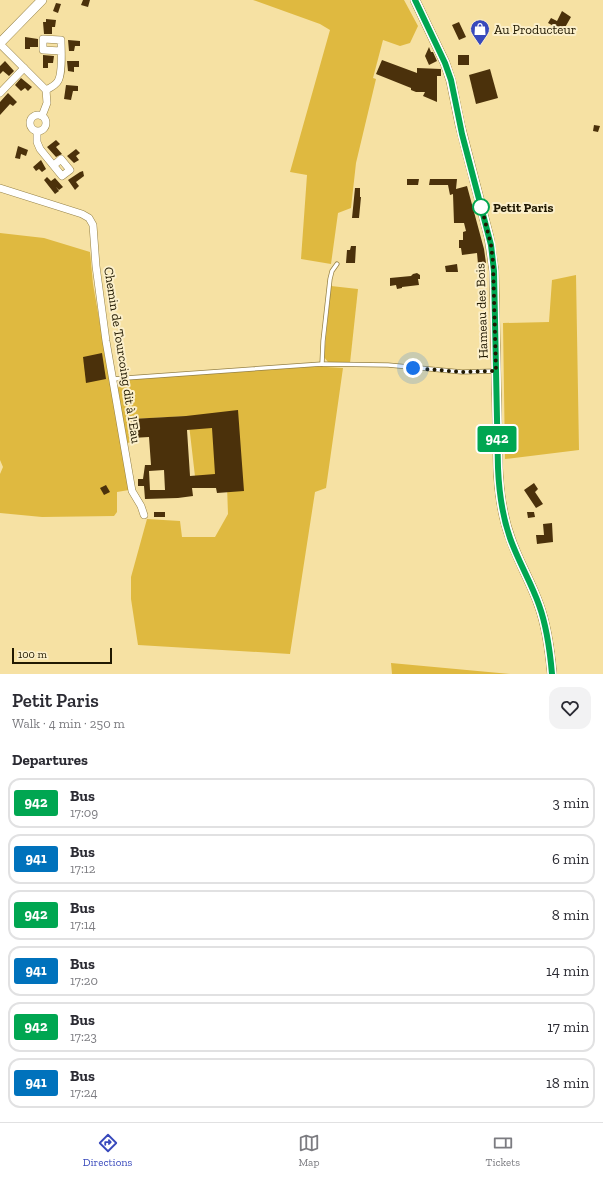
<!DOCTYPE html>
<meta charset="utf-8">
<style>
body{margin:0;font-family:"Zilla Slab",serif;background:#f2f2f3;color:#2b2b33;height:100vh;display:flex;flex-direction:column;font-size:15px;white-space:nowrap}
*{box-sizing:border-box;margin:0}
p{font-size:13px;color:#7c7c81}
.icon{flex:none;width:22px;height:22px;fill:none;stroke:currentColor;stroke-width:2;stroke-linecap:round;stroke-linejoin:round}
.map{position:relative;height:674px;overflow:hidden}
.side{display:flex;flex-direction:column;background:#fff;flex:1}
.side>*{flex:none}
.badge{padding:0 8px;border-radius:3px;font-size:14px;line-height:26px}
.scale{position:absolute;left:12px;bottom:10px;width:100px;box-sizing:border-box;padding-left:4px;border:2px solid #201801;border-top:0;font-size:11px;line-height:14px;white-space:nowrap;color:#201801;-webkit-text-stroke:3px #fbefca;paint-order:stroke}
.you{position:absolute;width:20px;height:20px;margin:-10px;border:3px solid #fff;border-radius:50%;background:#1a73e8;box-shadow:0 0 0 6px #1a73e833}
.map>.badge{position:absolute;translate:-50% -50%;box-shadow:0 0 0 2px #fff}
h2{padding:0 12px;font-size:15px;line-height:36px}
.round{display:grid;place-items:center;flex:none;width:42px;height:42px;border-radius:12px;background:#f2f2f3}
.head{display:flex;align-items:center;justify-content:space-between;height:68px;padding:0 12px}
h1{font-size:19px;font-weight:600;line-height:30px}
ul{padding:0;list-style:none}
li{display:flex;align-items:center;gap:12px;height:50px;margin:0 8px 6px;padding:0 4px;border:2px solid #e1e1e2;border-radius:12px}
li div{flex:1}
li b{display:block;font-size:15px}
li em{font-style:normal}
li .badge{min-width:44px;font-weight:700;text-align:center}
.dock{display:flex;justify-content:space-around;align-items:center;height:56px;border-top:1px solid #e1e1e2;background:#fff;font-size:11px;color:#7c7c81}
.dock a{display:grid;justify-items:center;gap:2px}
.dock .selected{color:#3849bc}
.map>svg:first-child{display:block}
</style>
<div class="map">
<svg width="603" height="674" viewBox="0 0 603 674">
<rect width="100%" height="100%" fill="#f6e1a3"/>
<!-- green -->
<g fill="#dfb940">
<path d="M253,0H404L418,26L410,43L400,46L383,40L373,78L376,79L356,163L351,208L338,213L331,264L301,259L307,175L290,172L330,30L320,24Z"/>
<path d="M0,233L44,238L90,252L93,284L129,490L117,492V512L114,516L42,517L0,513V474L3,467L0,460Z"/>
<path d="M576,275L579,450L505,459L503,323L549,322L552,280Z"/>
<path d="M331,286L358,289L350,363L328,362L324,357Z"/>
<path d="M310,366L343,368L326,488L315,492L290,654L138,645L131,599V577L147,519L180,521L182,537H215L228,514L227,486L196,485L188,416L131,419L132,442L127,443L117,390L122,380Z"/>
<path d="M391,663L510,674H392Z"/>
</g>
<!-- building -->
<g fill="#4b310b" fill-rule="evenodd">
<path d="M83,0H90L88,7L81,5Z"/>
<path d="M56,3L61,4L58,13L53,11Z"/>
<path d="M562,11L571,17L563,31L548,23L551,18L557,21Z"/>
<path d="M46,19L56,20L55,27H52V34H44L43,22H46Z"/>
<path d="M459,22L466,37L459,40L452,25Z"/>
<path d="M25,37L38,39V47H30V49H25Z"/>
<path d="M68,40L80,41V46H75L74,51H69Z"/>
<path d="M429,47L431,52H433L437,61L429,65L425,56Z"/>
<path d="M43,55L54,56L53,63H48V68H43Z"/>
<rect x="458" y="55" width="11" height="10"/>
<path d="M382,60L417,73V68L441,69V76H437V102L423,96L425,92H416L411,90V88L376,74Z"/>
<path d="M5,61L14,71L9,76L3,71L0,74V66Z"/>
<path d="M67,61H79V67H74V72L68,71Z"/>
<path d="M490,69L498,98L476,104L469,75Z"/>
<path d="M21,78L32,87L28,91L25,88L21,91L15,85Z"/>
<path d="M66,85L78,86V91H73L71,100L64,99Z"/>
<path d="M8,93L17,102L13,106L10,104L0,115V102Z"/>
<path d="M594,125L600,126L598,132L593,131Z"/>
<path d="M56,140L60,144L56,147L62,154L56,157L47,147Z"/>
<path d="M18,146L28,150L26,156L21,154L20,159L15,158Z"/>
<path d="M76,149L80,153L76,156L79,160L74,163L67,156Z"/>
<path d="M41,160L46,169L42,172L39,169L36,171L33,167Z"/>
<path d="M83,171L84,176L76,182L79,186L75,190L68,180L80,172Z"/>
<path d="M47,177L51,181L55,178L63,187L59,190L56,187L59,191L55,194L44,180Z"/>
<path d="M407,179H419L418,185H407Z"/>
<path d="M430,179H457L456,189L467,186L484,249L486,263L478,264L477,253L462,255L461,248H459V240H463V232L466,231L464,223H454L453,194L450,195L448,185H429Z"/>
<path d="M355,188H360V197H361L359,218H352Z"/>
<path d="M351,246H356L355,263H346L347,250H350Z"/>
<path d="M457,264L458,272H446L445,266Z"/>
<path d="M417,273L420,275V279H418L419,285L402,287V288L397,289L396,285L390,286V278L411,276L413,274Z"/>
<path d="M102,353L106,379L86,383L83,357Z"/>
<path d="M238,410L244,491L217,493L216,488H192L193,496L178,498L145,499L144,486H138V479H143L145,465H151L149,437L132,438L131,419L186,416ZM212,428L215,474L190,476L187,430ZM164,470L165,490H150L149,471Z"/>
<path d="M534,483L538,489L535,492L543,504L536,508L524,490Z"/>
<path d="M106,485L110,492L104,495L100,488Z"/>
<rect x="154" y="512" width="11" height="5"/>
<path d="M527,512H534L535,517L528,518Z"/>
<path d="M552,523L553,542L537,544L536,535H544L543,524Z"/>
</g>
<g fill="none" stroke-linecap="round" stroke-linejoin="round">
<defs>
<g id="lane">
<path d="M322,364L323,341L330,279L332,271L337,264"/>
<path d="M112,379L322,364L388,365L462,372L496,371"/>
</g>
<g id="street">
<path d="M0,44L46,90L47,103L42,116"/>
<path d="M46,90C50,88 56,85 58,81C63,73 61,50 61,40L43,39V50L61,51"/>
<path d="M0,93L24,68"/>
<circle cx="38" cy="123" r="8"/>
<path d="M37,132V142L40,149L62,176L70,170L61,159L54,165"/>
<path d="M0,188L82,214L89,218L93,225L96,266L106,341L132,491L141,506L144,515"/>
</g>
<g id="secondary">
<path d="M415,0L445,63L451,81L460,125L489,237L494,271L498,468C499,492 502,515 510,537C518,561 531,582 539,605C547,627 550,651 552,674"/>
<path d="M0,43L42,0"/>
</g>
</defs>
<!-- lane casing -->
<use href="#lane" stroke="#958146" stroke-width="5"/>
<!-- street casing -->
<use href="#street" stroke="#958146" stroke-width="8"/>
<!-- secondary casing -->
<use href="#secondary" stroke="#958146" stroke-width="10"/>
<!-- lane -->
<use href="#lane" stroke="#fff" stroke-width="3.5"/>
<!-- street -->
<use href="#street" stroke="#fff" stroke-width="7"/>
<!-- secondary -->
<use href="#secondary" stroke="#fff" stroke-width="9"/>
</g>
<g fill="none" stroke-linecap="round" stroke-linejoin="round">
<defs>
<path id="line" d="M415,0L445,63L451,80L462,134L491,245L494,271L498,468C499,492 502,515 510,538C518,561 531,582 539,605C547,627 550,651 552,674"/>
</defs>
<!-- line casing -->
<use href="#line" stroke="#fff" stroke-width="9"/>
<!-- line -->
<use href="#line" stroke="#00a651" stroke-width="6"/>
<!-- walk -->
<path stroke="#201801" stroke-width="4" stroke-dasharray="0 7.2" d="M413,368L462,372L496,371L493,262L491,245L481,205V207"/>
</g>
<!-- icons -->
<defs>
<symbol id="shop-pin" viewBox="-11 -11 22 30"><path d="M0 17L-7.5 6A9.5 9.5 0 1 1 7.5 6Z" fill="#3849bc" stroke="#fbefca"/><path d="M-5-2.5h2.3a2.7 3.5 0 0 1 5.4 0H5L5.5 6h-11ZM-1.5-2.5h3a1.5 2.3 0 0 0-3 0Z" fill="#fff"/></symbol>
</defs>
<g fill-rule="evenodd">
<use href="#shop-pin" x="469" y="18" width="22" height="30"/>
</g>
<!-- markers -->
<circle fill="#fff" stroke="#00a651" stroke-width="2" cx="481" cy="207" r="8"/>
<g text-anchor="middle" stroke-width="4" stroke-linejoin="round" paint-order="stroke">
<!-- poi labels -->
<g font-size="13" fill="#201801" stroke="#fbefca" text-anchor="start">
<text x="494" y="34">Au Producteur</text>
</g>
<!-- stop labels -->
<g font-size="13" font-weight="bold" fill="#201801" stroke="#fbefca" text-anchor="start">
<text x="493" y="212">Petit Paris</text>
</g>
<!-- street labels -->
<g font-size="13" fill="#201801" stroke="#fbefca">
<text transform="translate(481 311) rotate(-92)" y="5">Hameau des Bois</text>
<text transform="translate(123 355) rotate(81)" y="5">Chemin de Tourcoing dit à l'Eau</text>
</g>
</g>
</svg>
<div class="scale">100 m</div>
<div class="you" style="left:413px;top:368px"></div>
<b class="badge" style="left:497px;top:439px;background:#00a651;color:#fff">942</b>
</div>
<section class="side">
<div class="head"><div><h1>Petit Paris</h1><p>Walk · 4 min · 250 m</p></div><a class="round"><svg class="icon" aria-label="heart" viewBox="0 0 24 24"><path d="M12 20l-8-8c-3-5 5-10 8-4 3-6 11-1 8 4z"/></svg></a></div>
<h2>Departures</h2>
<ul>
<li><span class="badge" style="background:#00a651;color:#fff">942</span><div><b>Bus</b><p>17:09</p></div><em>3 min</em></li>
<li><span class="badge" style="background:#0072bc;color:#fff">941</span><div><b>Bus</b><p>17:12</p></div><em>6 min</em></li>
<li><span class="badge" style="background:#00a651;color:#fff">942</span><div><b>Bus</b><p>17:14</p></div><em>8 min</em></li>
<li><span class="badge" style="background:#0072bc;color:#fff">941</span><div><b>Bus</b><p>17:20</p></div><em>14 min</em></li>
<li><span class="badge" style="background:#00a651;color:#fff">942</span><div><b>Bus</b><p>17:23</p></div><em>17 min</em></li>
<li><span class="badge" style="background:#0072bc;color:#fff">941</span><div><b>Bus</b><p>17:24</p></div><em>18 min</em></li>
</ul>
</section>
<nav class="dock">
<a class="selected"><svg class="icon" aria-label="directions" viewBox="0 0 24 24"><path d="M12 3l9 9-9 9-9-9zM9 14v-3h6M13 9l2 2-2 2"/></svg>Directions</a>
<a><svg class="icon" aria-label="map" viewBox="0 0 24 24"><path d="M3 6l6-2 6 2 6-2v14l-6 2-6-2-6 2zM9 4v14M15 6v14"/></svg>Map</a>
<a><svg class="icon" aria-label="tickets" viewBox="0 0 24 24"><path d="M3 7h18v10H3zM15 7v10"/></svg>Tickets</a>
</nav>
